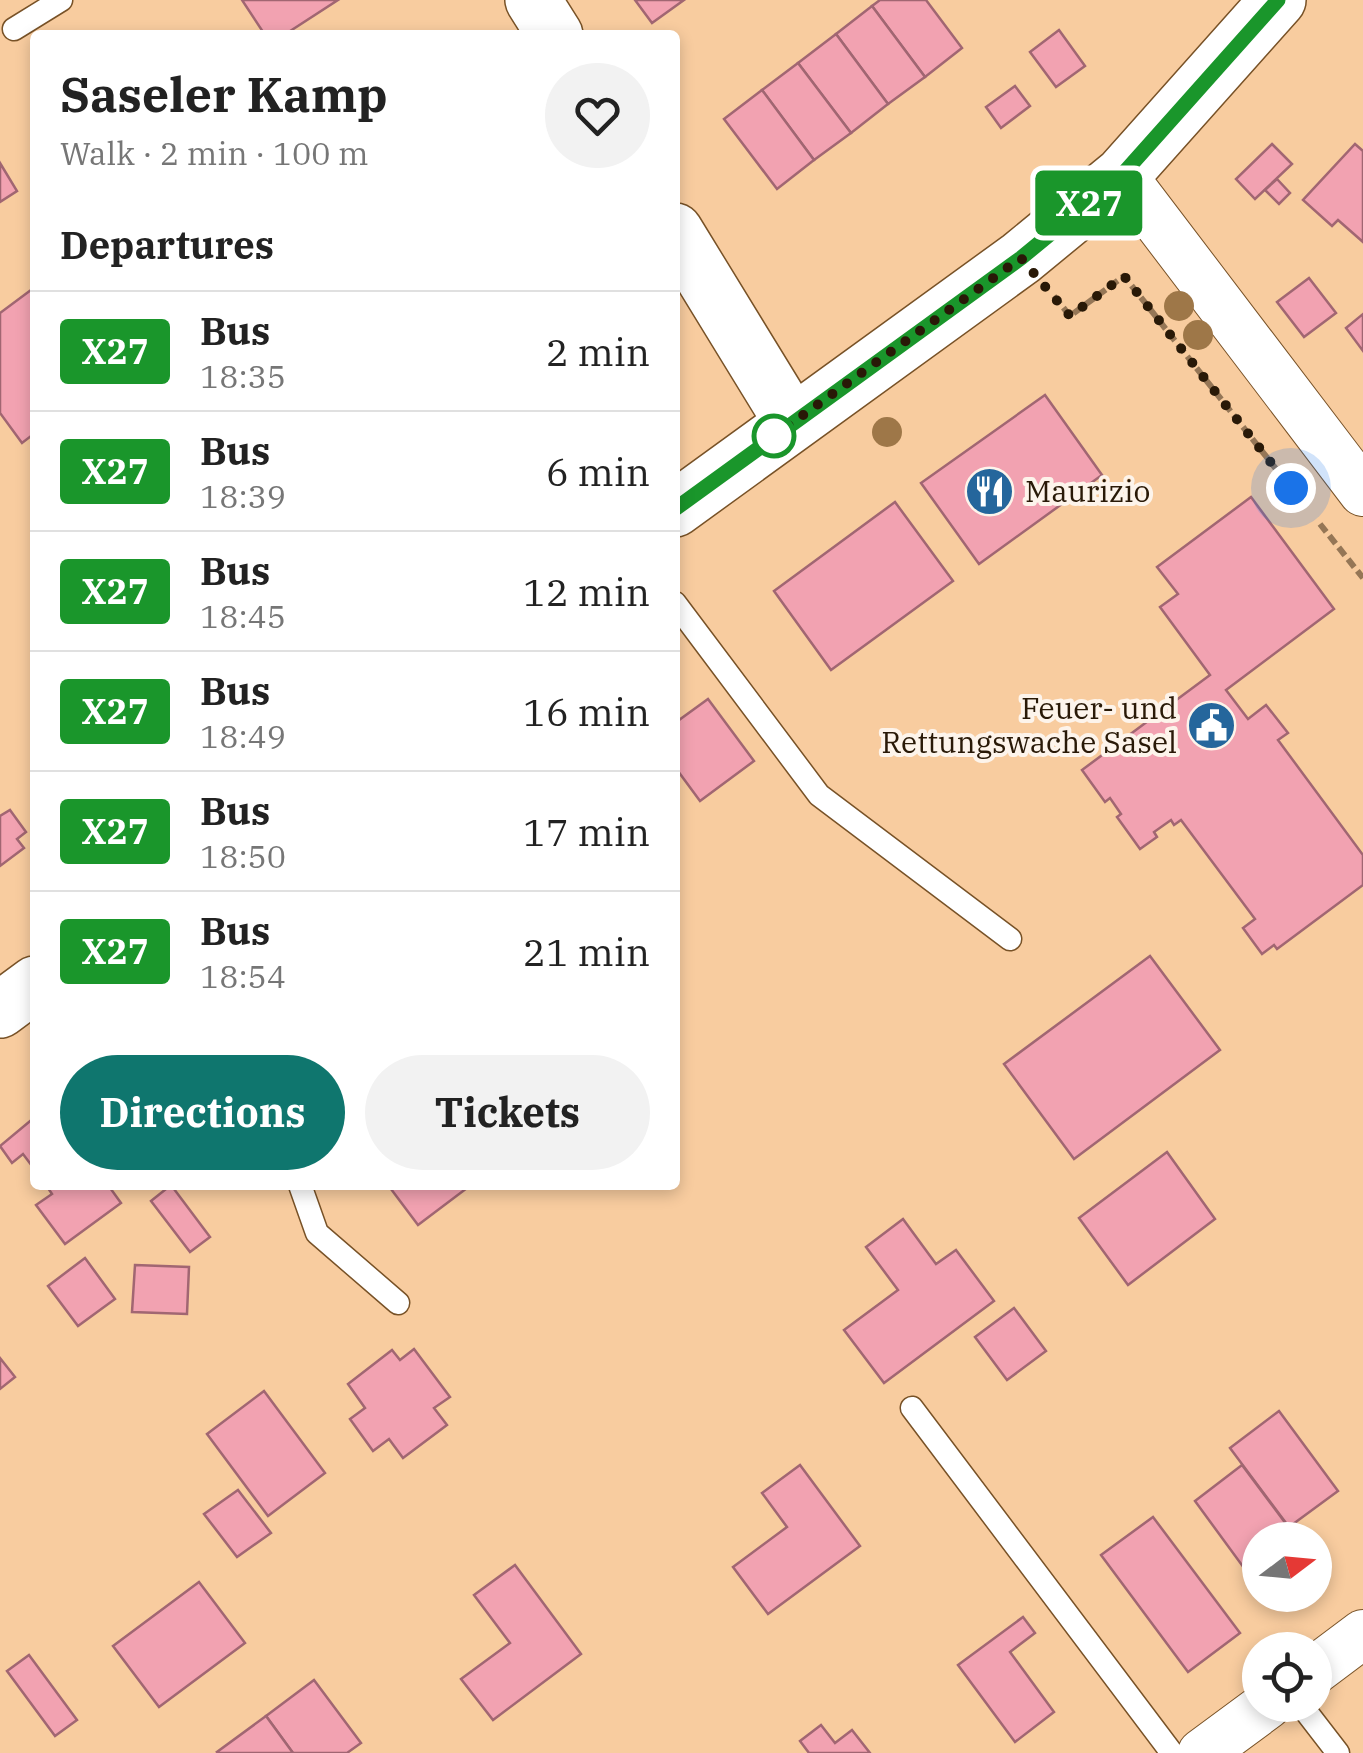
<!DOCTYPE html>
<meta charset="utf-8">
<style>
body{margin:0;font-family:"IBM Plex Serif",serif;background:#f2f2f2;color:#222;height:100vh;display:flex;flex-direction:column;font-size:38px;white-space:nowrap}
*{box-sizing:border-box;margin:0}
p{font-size:32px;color:#767676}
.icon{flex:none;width:55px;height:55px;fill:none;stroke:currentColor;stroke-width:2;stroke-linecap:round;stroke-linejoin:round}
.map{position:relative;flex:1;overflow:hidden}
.side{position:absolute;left:30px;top:30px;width:650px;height:1160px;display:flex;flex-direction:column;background:#fff;border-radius:10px;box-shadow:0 5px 15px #0003}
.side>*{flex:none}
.badge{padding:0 20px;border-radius:8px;font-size:35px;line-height:65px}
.needle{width:65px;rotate:74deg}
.buttons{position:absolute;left:1242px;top:1522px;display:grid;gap:20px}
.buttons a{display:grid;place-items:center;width:90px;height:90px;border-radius:50%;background:#fff;box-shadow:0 5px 15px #0003;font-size:50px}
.you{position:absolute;width:50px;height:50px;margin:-25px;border:8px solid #fff;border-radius:50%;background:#1a73e8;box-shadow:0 0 0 15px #1a73e833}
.map>.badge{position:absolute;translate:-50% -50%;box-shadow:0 0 0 5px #fff}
h2{padding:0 30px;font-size:38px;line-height:90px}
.round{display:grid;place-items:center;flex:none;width:105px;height:105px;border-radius:52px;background:#f2f2f2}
.headline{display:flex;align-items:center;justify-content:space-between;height:170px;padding:0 30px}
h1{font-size:48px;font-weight:800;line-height:75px}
.cta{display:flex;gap:20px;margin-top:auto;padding:20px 30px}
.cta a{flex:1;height:115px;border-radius:60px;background:#0f766e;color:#fff;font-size:40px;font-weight:800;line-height:115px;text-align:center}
.cta a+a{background:#f2f2f2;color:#222}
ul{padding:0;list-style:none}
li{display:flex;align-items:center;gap:30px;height:120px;padding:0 30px;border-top:2px solid #e0e0e0}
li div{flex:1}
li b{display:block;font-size:38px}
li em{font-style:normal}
li .badge{min-width:110px;font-weight:700;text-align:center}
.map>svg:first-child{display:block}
</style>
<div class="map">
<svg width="1363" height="1753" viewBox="0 0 1363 1753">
<rect width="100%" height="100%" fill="#f8cc9f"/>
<!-- building -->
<g fill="#f2a2b1" stroke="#a16672" stroke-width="2.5">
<path d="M242,0H338L284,35H265Z"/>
<path d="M635,0H684L652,23Z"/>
<path d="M880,0H926L962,48L925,77L872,6Z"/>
<path d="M872,6L925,77L888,104L836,34Z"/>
<path d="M1059,30L1085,66L1056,87L1030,52Z"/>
<path d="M836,34L888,104L851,133L798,63Z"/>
<path d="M798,63L851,133L814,160L762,90Z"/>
<path d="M1015,86L1030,106L1001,128L986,107Z"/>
<path d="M762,90L814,160L777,189L724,119Z"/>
<path d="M1272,144L1292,164L1255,199L1236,179Z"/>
<path d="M1355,144L1363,151V242L1338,220L1332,226L1303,200Z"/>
<path d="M0,163L17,191L0,202Z"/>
<path d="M1277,179L1290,193L1279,204L1265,190Z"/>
<path d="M1309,278L1336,313L1304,337L1277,302Z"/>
<path d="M35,287V433L22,443L0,413V313Z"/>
<path d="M1363,314V351L1346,328Z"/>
<path d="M1045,395L1102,475L979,564L921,483Z"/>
<path d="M1251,497L1334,609L1226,690L1248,719L1266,705L1288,733L1278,740L1363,855V885L1277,949L1274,945L1262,954L1243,928L1255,919L1181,820L1174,825L1171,820L1154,832L1157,837L1140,849L1117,817L1121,814L1110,798L1105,802L1082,770L1210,675L1160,607L1178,594L1157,567Z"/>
<path d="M895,502L953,581L831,670L774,591Z"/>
<path d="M708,699L754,761L700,801L675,767V723Z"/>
<path d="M10,810L26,832L17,839L24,848L0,866V816Z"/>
<path d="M1150,956L1220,1050L1074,1159L1004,1064Z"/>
<path d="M35,1117V1170L23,1154L12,1163L0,1146Z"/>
<path d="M1167,1152L1215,1219L1128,1285L1079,1218Z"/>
<path d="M46,1185H108L121,1203L65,1244L36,1205L52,1194Z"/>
<path d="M171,1185L210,1237L190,1252L151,1201Z"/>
<path d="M388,1185H471L418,1225Z"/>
<path d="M903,1219L936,1264L956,1250L994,1301L884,1383L844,1330L898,1290L866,1247Z"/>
<path d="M85,1258L115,1299L78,1326L48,1286Z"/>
<path d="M135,1265L189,1267L187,1314L132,1312Z"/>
<path d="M1014,1308L1046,1351L1007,1380L975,1337Z"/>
<path d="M414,1349L450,1397L434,1408L447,1425L403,1458L389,1439L373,1451L350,1419L365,1408L348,1384L392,1350L400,1360Z"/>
<path d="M0,1358L15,1377L0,1389Z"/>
<path d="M264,1391L325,1473L268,1516L207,1434Z"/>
<path d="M1279,1411L1338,1491L1289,1527L1230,1448Z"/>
<path d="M800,1465L860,1546L768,1614L733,1567L787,1527L762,1493Z"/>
<path d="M1242,1465L1298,1540H1260V1579L1255,1583L1195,1501Z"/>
<path d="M238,1490L271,1533L237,1557L204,1514Z"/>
<path d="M1153,1517L1240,1633L1188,1672L1101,1555Z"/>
<path d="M515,1565L581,1654L493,1720L461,1679L510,1643L474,1595Z"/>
<path d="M199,1582L245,1643L159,1707L113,1646Z"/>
<path d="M1023,1617L1035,1633L1010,1652L1054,1712L1015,1742L958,1665Z"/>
<path d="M29,1655L77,1720L55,1736L7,1671Z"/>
<path d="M314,1680L361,1743L347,1753H293L266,1716Z"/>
<path d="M266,1716L293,1753H218L217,1752Z"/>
<path d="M821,1725L835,1743L852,1730L870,1753H809L800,1741Z"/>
</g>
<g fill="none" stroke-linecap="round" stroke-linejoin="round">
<defs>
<g id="service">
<path d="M14,29L61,0"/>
<path d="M675,603L819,795L1010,939"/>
<path d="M300,1185L317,1233L398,1303"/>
<path d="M912,1408L1172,1753"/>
<path d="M1301,1705L1338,1753"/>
</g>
<g id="minor">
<path d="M1122,175L1363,492"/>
<path d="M1315,1670L1363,1634"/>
<path d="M1202,1753L1267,1705"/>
</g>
<g id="tertiary">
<path d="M533,0L555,35"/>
<path d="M675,231L792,422"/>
<path d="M675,509L1021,258L1122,175L1278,0"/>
<path d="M0,1010L35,984"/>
</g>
</defs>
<!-- service casing -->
<use href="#service" stroke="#785227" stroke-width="25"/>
<!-- minor casing -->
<use href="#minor" stroke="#785227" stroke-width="50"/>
<!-- tertiary casing -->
<use href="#tertiary" stroke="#785227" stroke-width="58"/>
<!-- path -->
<g stroke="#957656" stroke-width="6" stroke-dasharray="10 5" stroke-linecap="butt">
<path d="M1054,296L1070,316L1124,276L1306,507"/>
<path d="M1320,524L1363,578"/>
</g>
<!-- service -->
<use href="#service" stroke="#fff" stroke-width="22"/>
<!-- minor -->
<use href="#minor" stroke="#fff" stroke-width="48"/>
<!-- tertiary -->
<use href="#tertiary" stroke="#fff" stroke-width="55"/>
</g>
<!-- trees -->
<g fill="#9e7748">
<circle cx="1179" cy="306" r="15"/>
<circle cx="1198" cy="335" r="15"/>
<circle cx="887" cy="432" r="15"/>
</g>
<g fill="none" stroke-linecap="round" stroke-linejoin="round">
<defs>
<path id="line" d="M675,509L1021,258L1122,175L1278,0"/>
</defs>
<!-- line casing -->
<use href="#line" stroke="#fff" stroke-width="22"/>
<!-- line -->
<use href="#line" stroke="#1a962b" stroke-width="15"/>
<!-- walk -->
<path stroke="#291907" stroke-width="10" stroke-dasharray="0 18" d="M774,436L1021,258L1070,316L1124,276L1291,488"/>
</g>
<!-- icons -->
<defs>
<symbol id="restaurant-disc" viewBox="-11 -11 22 22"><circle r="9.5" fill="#25669c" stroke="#fdf4eb"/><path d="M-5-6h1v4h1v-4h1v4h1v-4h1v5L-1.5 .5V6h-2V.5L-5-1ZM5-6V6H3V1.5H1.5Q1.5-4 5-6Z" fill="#fff"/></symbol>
<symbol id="civic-disc" viewBox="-11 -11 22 22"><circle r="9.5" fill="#25669c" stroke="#fdf4eb"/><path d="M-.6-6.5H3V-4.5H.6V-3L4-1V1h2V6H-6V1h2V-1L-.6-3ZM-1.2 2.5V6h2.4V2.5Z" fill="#fff"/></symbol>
</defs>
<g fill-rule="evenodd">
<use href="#restaurant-disc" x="962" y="464" width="55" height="55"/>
<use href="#civic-disc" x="1184" y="698" width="55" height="55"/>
</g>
<!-- markers -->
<circle fill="#fff" stroke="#1a962b" stroke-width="5" cx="774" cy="436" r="20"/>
<g text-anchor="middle" stroke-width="8" stroke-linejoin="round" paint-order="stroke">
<!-- poi labels -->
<g font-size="30" fill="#291907" stroke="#fdf4eb" text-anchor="start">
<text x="1025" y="502">Maurizio</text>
<text x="1177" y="719" text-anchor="end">Feuer- und<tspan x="1177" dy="34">Rettungswache Sasel</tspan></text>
</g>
</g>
</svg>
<div class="buttons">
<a><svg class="needle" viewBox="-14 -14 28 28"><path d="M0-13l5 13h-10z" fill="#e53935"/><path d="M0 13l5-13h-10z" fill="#767676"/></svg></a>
<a><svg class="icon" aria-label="locate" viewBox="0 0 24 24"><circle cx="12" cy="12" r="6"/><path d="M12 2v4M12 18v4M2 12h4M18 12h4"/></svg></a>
</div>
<div class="you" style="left:1291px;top:488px"></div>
<b class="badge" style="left:1089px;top:203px;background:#1a962b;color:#fff">X27</b>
<section class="side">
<div class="headline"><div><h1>Saseler Kamp</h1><p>Walk · 2 min · 100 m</p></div><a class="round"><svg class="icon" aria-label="heart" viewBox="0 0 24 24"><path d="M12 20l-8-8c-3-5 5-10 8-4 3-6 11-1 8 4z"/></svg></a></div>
<h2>Departures</h2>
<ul>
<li><span class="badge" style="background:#1a962b;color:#fff">X27</span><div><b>Bus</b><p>18:35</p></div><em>2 min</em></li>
<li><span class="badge" style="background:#1a962b;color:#fff">X27</span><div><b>Bus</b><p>18:39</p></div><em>6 min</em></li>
<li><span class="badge" style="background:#1a962b;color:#fff">X27</span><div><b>Bus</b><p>18:45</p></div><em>12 min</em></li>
<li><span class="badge" style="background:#1a962b;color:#fff">X27</span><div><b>Bus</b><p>18:49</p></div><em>16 min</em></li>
<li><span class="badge" style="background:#1a962b;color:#fff">X27</span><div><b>Bus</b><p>18:50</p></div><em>17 min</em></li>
<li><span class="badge" style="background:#1a962b;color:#fff">X27</span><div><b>Bus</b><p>18:54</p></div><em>21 min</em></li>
</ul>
<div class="cta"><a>Directions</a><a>Tickets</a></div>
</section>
</div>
